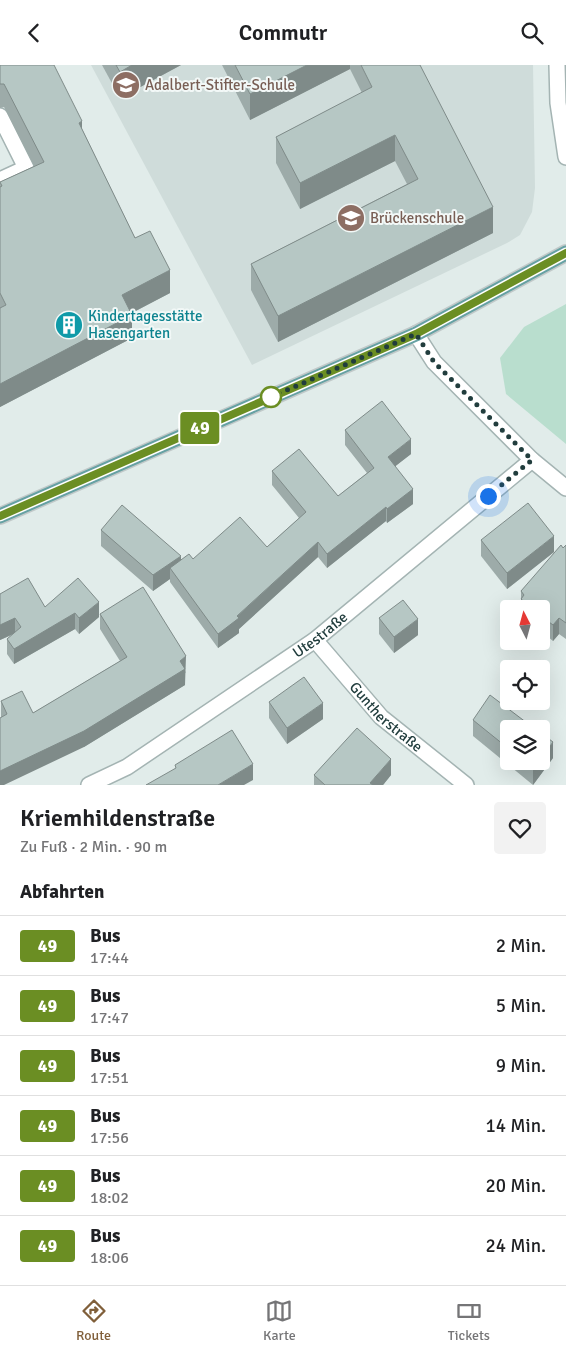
<!DOCTYPE html>
<html lang="de">
<meta charset="utf-8">
<style>
body{margin:0;font-family:Signika,sans-serif;background:#f2f2f2;color:#202124;height:100vh;display:flex;flex-direction:column;font-size:19px;white-space:nowrap}
*{box-sizing:border-box;margin:0}
p{font-size:16px;color:#757577}
.icon{flex:none;width:28px;height:28px;fill:none;stroke:currentColor;stroke-width:2;stroke-linecap:round;stroke-linejoin:round}
.map{position:relative;height:720px;overflow:hidden}
.drawer{display:flex;flex-direction:column;background:#fff;flex:1}
.drawer>*{flex:none}
.badge{padding:0 10px;border-radius:4px;font-size:18px;line-height:32px}
.needle{width:32px;rotate:354deg}
.tools{position:absolute;left:500px;top:535px;display:grid;gap:10px}
.tools a{display:grid;place-items:center;width:50px;height:50px;border-radius:5px;background:#fff;box-shadow:0 5px 20px #0002;font-size:25px}
.you{position:absolute;width:25px;height:25px;margin:-12px;border:4px solid #fff;border-radius:50%;background:#1a73e8;box-shadow:0 0 0 8px #1a73e833}
.map>.badge{position:absolute;translate:-50% -50%;box-shadow:0 0 0 2px #fff}
h2{padding:0 20px;font-size:19px;line-height:45px}
.round{display:grid;place-items:center;flex:none;width:52px;height:52px;border-radius:5px;background:#f2f2f2}
.overview{display:flex;align-items:center;justify-content:space-between;height:85px;padding:0 20px}
h1{font-size:24px;font-weight:600;line-height:38px}
ul{padding:0;list-style:none}
li{display:flex;align-items:center;gap:15px;height:60px;padding:0 20px;border-top:1px solid #e0e0e0}
li div{flex:1}
li b{display:block;font-size:19px}
li em{font-style:normal}
li .badge{min-width:55px;font-weight:700;text-align:center}
header{display:flex;justify-content:space-between;align-items:center;height:65px;padding:0 20px;background:#fff;font-size:22px;font-weight:600}
.dock{display:flex;justify-content:space-around;align-items:center;height:70px;border-top:1px solid #e0e0e0;background:#fff;font-size:14px;color:#757577}
.dock a{display:grid;justify-items:center;gap:2px}
.dock .active{color:#805f3a}
.map>svg:first-child{display:block}
</style>
<header><svg class="icon" aria-label="back" viewBox="0 0 24 24"><path d="M15 5l-7 7 7 7"/></svg>Commutr<svg class="icon" aria-label="search" viewBox="0 0 24 24"><circle cx="10" cy="10" r="6"/><path d="M15 15l6 6"/></svg></header>
<div class="map">
<svg width="566" height="720" viewBox="0 0 566 720">
<rect width="100%" height="100%" fill="#e1ecea"/>
<!-- built -->
<path fill="#cfdcda" d="M91,0H533L535,123L532,147L520,170L507,178L252,300Z"/>
<!-- green -->
<path fill="#b9dece" d="M566,239V379L506,329L500,293L524,262Z"/>
<g fill="none" stroke-linecap="round" stroke-linejoin="round">
<defs>
<path id="lane" d="M0,51L26,103L0,115"/>
<g id="street">
<path d="M557,0L558,38L566,92"/>
<path d="M416,269L434,297L532,395L566,423"/>
<path id="s1" d="M315,575L381,652L466,720"/>
<path id="s2" d="M89,720L127,702L315,575L532,395"/>
</g>
<path id="primary" d="M0,451L416,269L566,188"/>
</defs>
<!-- lane casing -->
<use href="#lane" stroke="#a4b4b3" stroke-width="18"/>
<!-- street casing -->
<use href="#street" stroke="#a4b4b3" stroke-width="18"/>
<!-- primary casing -->
<use href="#primary" stroke="#c1c9c9" stroke-width="18"/>
<!-- lane -->
<use href="#lane" stroke="#fff" stroke-width="15"/>
<!-- street -->
<use href="#street" stroke="#fff" stroke-width="15"/>
<!-- primary -->
<use href="#primary" stroke="#65a1a3" stroke-width="15"/>
</g>
<!-- wall -->
<g fill="#9daba9">
<path d="M0,0L82,64L135,173L170,228L132,248V273L0,342V117L34,101L4,42L0,43Z"/>
<path d="M102,0H181L120,33Z"/>
<path d="M222,0H420L493,168L278,277L251,225V199L407,119L395,96L300,144L276,98V72L362,28L350,4L250,55Z"/>
<path d="M345,365L411,389L395,401L413,439L387,458L386,456L327,503L318,492L239,564V568L218,583L170,517V514L153,526L101,481V465L181,495L193,494L267,482L299,453L272,420V406L338,431L367,408L345,380Z"/>
<path d="M481,475L554,487L507,524L481,491Z"/>
<path d="M566,480V574L559,569L553,576L541,566V544H521V526Z"/>
<path d="M0,529L45,542L99,552L79,569L75,564L14,599L7,589V574L12,570L0,575Z"/>
<path d="M100,549L186,607L185,608V620L84,682L1,653V636L33,648L120,596L100,564Z"/>
<path d="M379,553L418,570L394,588L379,569Z"/>
<path d="M269,637L323,654L287,679L269,653Z"/>
<path d="M473,655L509,664V696H541L553,693L533,720L473,671Z"/>
<path d="M314,710H391L383,720H314Z"/>
</g>
<!-- shaded-wall -->
<g fill="#7f8b89">
<path d="M132,0H181L120,33V7Z"/>
<path d="M307,0H350V4L250,55V29Z"/>
<path d="M82,56V79L79,58Z"/>
<path d="M395,70V96L300,144V118Z"/>
<path d="M493,142V168L278,277V251Z"/>
<path d="M170,205V228L122,253V230Z"/>
<path d="M132,250V273L0,342V319Z"/>
<path d="M411,374V389L388,407V392Z"/>
<path d="M413,424V439L387,458V444Z"/>
<path d="M386,442V456L327,503V489Z"/>
<path d="M554,471V487L507,524V508Z"/>
<path d="M318,477V492L239,564V568L218,583V569Z"/>
<path d="M181,491V507L170,503V514L153,526V510Z"/>
<path d="M99,537V552L79,569V553Z"/>
<path d="M75,548V564L14,599V584Z"/>
<path d="M15,553V568L0,575V560Z"/>
<path d="M559,553V569L553,576V560Z"/>
<path d="M418,554V570L394,588V572Z"/>
<path d="M186,591L185,620L84,682L4,720H0V706L180,596Z"/>
<path d="M323,638V654L287,679V663Z"/>
<path d="M553,677V693L533,720V704L539,696H541V693Z"/>
<path d="M391,694V710L383,720H370V718Z"/>
<path d="M253,699V715L244,720H218Z"/>
</g>
<!-- building -->
<g fill="#b6c7c4" stroke="#7f8b89">
<path d="M0,0H54L82,56L79,58L135,173L150,166L170,205L122,230L132,250L0,319V243L6,240L0,228V122L2,121L0,117L44,97L4,19H0Z"/>
<path d="M116,0H132L120,7Z"/>
<path d="M235,0H307L250,29Z"/>
<path d="M361,0H420L493,142L278,251L251,199L418,114L395,70L300,118L276,72L372,22Z"/>
<path d="M382,336L411,374L388,392L413,424L387,444L386,442L327,489L318,477L237,551L239,553L218,569L170,503L189,489L193,494L240,452L267,482L306,447L272,406L299,384L338,431L374,403L345,365Z"/>
<path d="M528,438L554,471L507,508L481,475Z"/>
<path d="M122,440L181,491L153,510L101,465Z"/>
<path d="M561,480L563,483L566,480V558L559,553L553,560L541,551V544H533L521,534L524,530L521,526Z"/>
<path d="M28,513L45,542L78,513L99,537L79,553L75,548L14,584L7,574L21,562L15,553L0,560V529Z"/>
<path d="M143,522L186,591L180,596L185,604L84,666L0,706V653L7,649L1,636L22,626L33,648L127,592L100,549Z"/>
<path d="M403,535L418,554L394,572L379,553Z"/>
<path d="M304,612L323,638L287,663L269,637Z"/>
<path d="M490,630L535,664H509V684L473,655Z"/>
<path d="M357,663L391,694L370,718L373,720H325L314,710Z"/>
<path d="M232,665L253,699L218,720H146L176,703L175,700Z"/>
<path d="M541,668L553,677L541,693Z"/>
<path d="M524,696H539L533,704Z"/>
</g>
<g fill="none" stroke-linecap="round" stroke-linejoin="round">
<defs>
<path id="line" d="M0,451L416,269L566,188"/>
</defs>
<!-- line casing -->
<use href="#line" stroke="#fff" stroke-width="11"/>
<!-- line -->
<use href="#line" stroke="#6b8e23" stroke-width="8"/>
<!-- walk -->
<path stroke="#213d3d" stroke-width="5" stroke-dasharray="0 9" d="M271,332L416,269L434,297L532,395L488,431"/>
</g>
<!-- icons -->
<defs>
<symbol id="school-disc" viewBox="-11 -11 22 22"><circle r="9.5" fill="#8d6e63" stroke="#f2f8f7"/><path d="M0-5L7-2L0 1L-7-2ZM-4 1L0 2.5L4 1V4Q0 6-4 4Z" fill="#fff"/></symbol>
<symbol id="building-disc" viewBox="-11 -11 22 22"><circle r="9.5" fill="#0f9aa8" stroke="#f2f8f7"/><path d="M-4-6H4V6H1V3H-1V6H-4ZM-2.5-4.3h1.7v1.8h-1.7ZM.8-4.3h1.7v1.8H.8ZM-2.5-1h1.7V.8h-1.7ZM.8-1h1.7V.8H.8Z" fill="#fff"/></symbol>
</defs>
<g fill-rule="evenodd">
<use href="#school-disc" x="110" y="4" width="32" height="32"/>
<use href="#school-disc" x="335" y="137" width="32" height="32"/>
<use href="#building-disc" x="53" y="244" width="32" height="32"/>
</g>
<!-- markers -->
<circle fill="#fff" stroke="#6b8e23" stroke-width="2.5" cx="271" cy="332" r="10"/>
<g text-anchor="middle" stroke-width="4" stroke-linejoin="round" paint-order="stroke">
<!-- education labels -->
<g font-size="15" fill="#785e54" stroke="#f2f8f7" text-anchor="start">
<text x="145" y="25">Adalbert-Stifter-Schule</text>
<text x="370" y="158">Brückenschule</text>
</g>
<!-- culture labels -->
<g font-size="15" fill="#0d838f" stroke="#f2f8f7" text-anchor="start">
<text x="88" y="256">Kindertagesstätte<tspan x="88" dy="17">Hasengarten</tspan></text>
</g>
<!-- street labels -->
<g font-size="15" fill="#213d3d" stroke="#f2f8f7">
<text dy="5" stroke="none"><textPath href="#s2" startOffset="276">Utestraße</textPath></text>
<text dy="5" stroke="none"><textPath href="#s1" startOffset="105">Guntherstraße</textPath></text>
</g>
</g>
</svg>
<div class="tools">
<a><svg class="needle" viewBox="-14 -14 28 28"><path d="M0-13l5 13h-10z" fill="#e53935"/><path d="M0 13l5-13h-10z" fill="#757577"/></svg></a>
<a><svg class="icon" aria-label="locate" viewBox="0 0 24 24"><circle cx="12" cy="12" r="6"/><path d="M12 2v4M12 18v4M2 12h4M18 12h4"/></svg></a>
<a><svg class="icon" aria-label="layers" viewBox="0 0 24 24"><path d="M12 4l9 5-9 5-9-5zM3 14l9 5 9-5"/></svg></a>
</div>
<div class="you" style="left:488px;top:431px"></div>
<b class="badge" style="left:200px;top:363px;background:#6b8e23;color:#fff">49</b>
</div>
<section class="drawer">
<div class="overview"><div><h1>Kriemhildenstraße</h1><p>Zu Fuß · 2 Min. · 90 m</p></div><a class="round"><svg class="icon" aria-label="heart" viewBox="0 0 24 24"><path d="M12 20l-8-8c-3-5 5-10 8-4 3-6 11-1 8 4z"/></svg></a></div>
<h2>Abfahrten</h2>
<ul>
<li><span class="badge" style="background:#6b8e23;color:#fff">49</span><div><b>Bus</b><p>17:44</p></div><em>2 Min.</em></li>
<li><span class="badge" style="background:#6b8e23;color:#fff">49</span><div><b>Bus</b><p>17:47</p></div><em>5 Min.</em></li>
<li><span class="badge" style="background:#6b8e23;color:#fff">49</span><div><b>Bus</b><p>17:51</p></div><em>9 Min.</em></li>
<li><span class="badge" style="background:#6b8e23;color:#fff">49</span><div><b>Bus</b><p>17:56</p></div><em>14 Min.</em></li>
<li><span class="badge" style="background:#6b8e23;color:#fff">49</span><div><b>Bus</b><p>18:02</p></div><em>20 Min.</em></li>
<li><span class="badge" style="background:#6b8e23;color:#fff">49</span><div><b>Bus</b><p>18:06</p></div><em>24 Min.</em></li>
</ul>
</section>
<nav class="dock">
<a class="active"><svg class="icon" aria-label="directions" viewBox="0 0 24 24"><path d="M12 3l9 9-9 9-9-9zM9 14v-3h6M13 9l2 2-2 2"/></svg>Route</a>
<a><svg class="icon" aria-label="map" viewBox="0 0 24 24"><path d="M3 6l6-2 6 2 6-2v14l-6 2-6-2-6 2zM9 4v14M15 6v14"/></svg>Karte</a>
<a><svg class="icon" aria-label="tickets" viewBox="0 0 24 24"><path d="M3 7h18v10H3zM15 7v10"/></svg>Tickets</a>
</nav>
